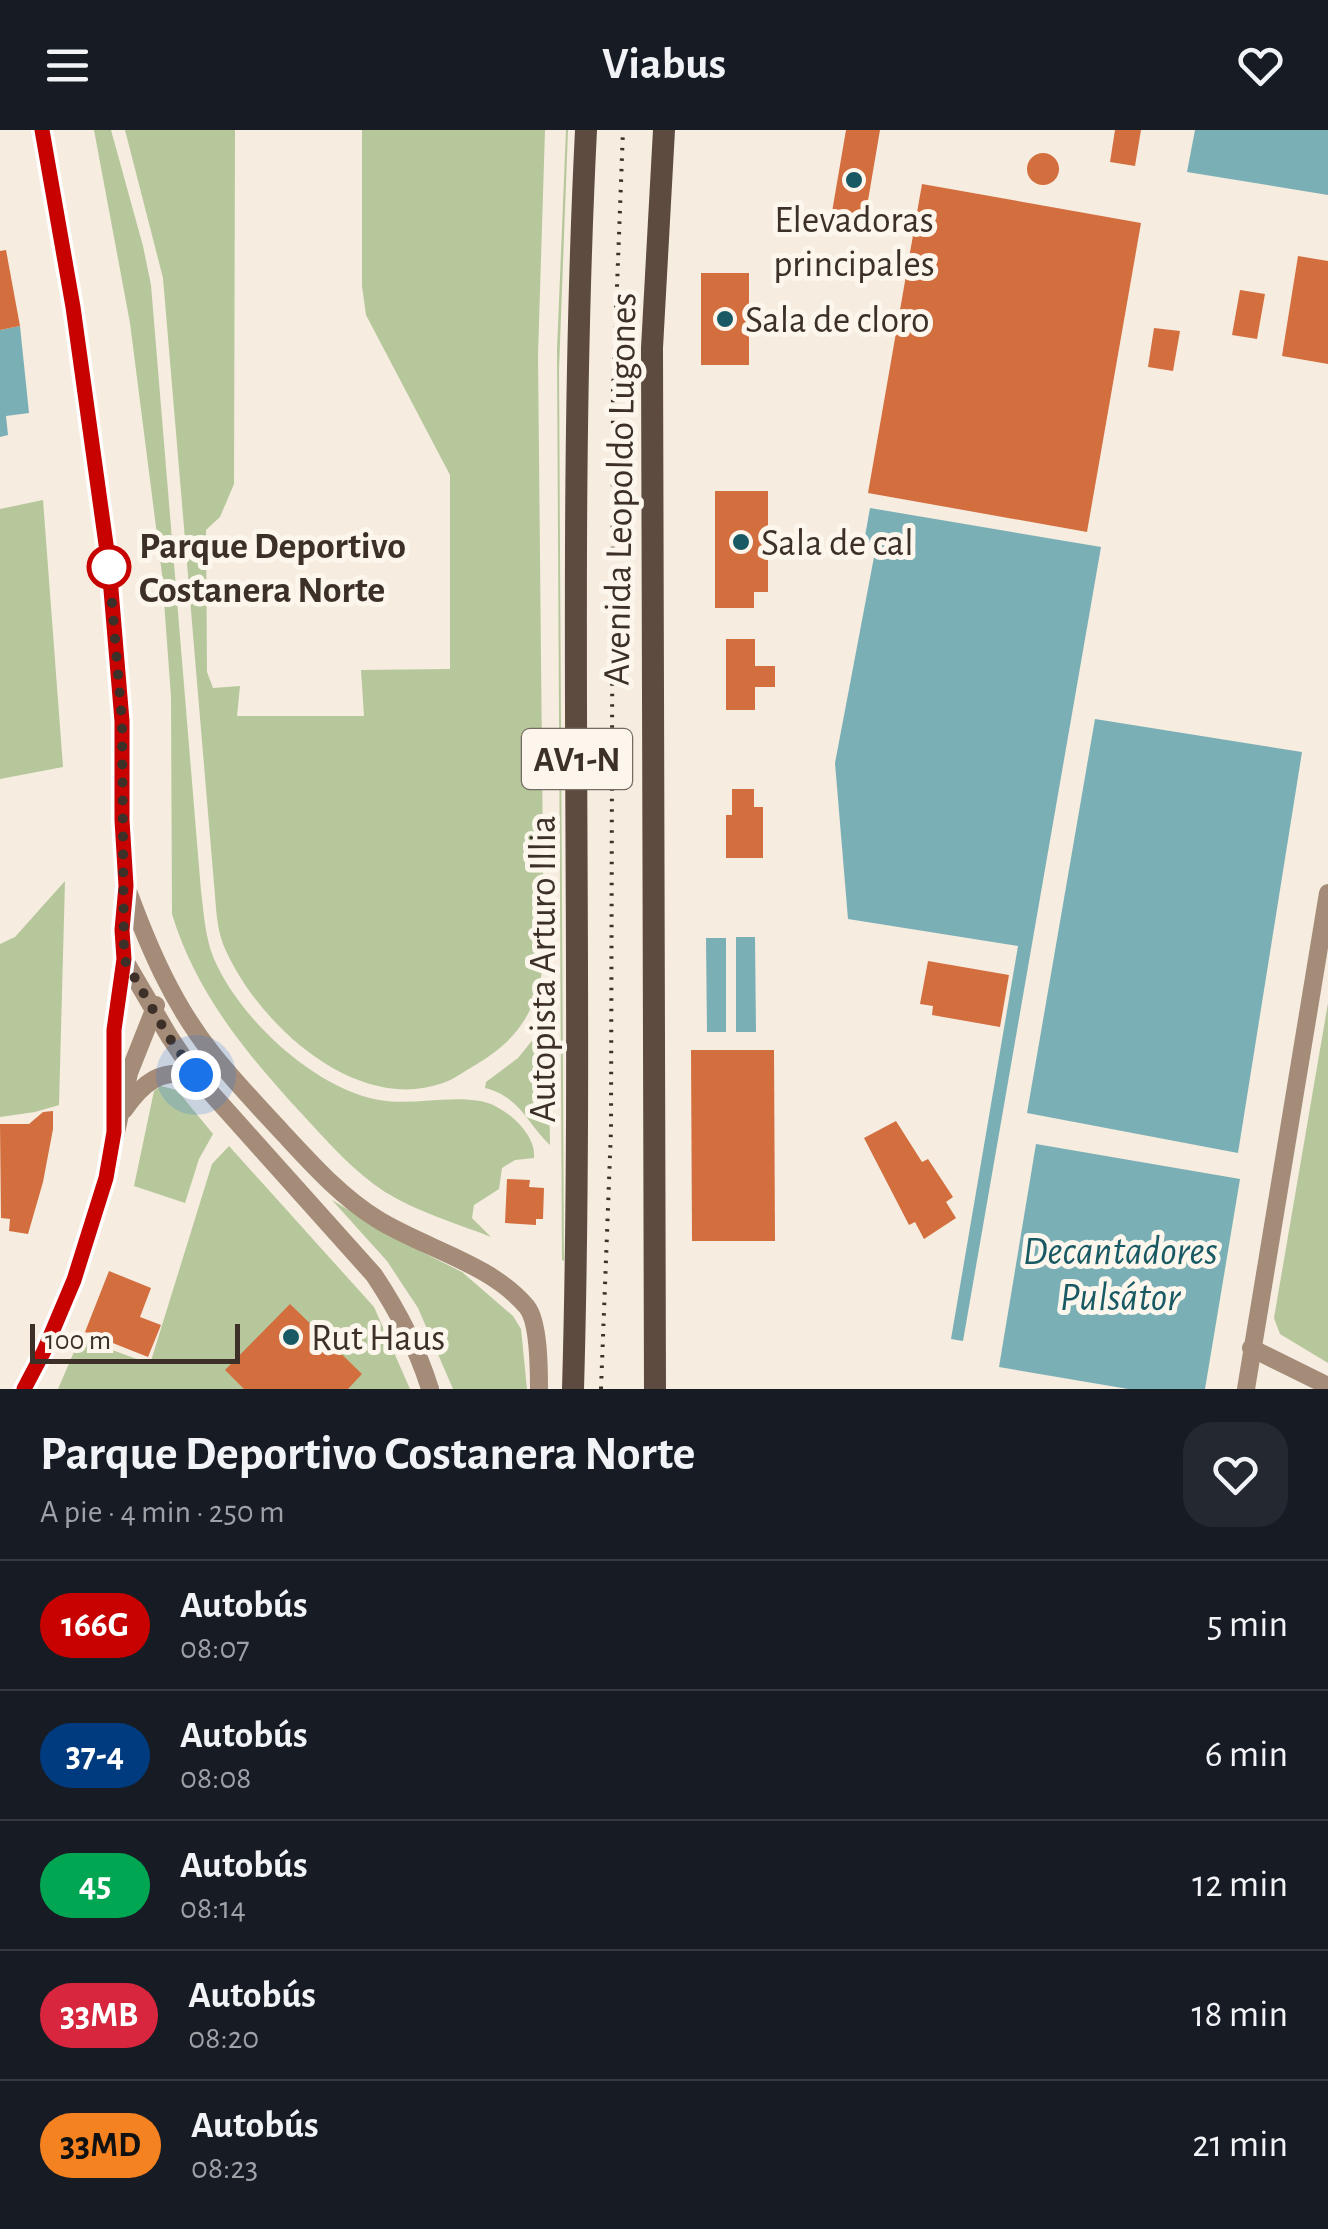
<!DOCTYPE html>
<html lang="es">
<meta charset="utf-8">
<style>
body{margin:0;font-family:"Alegreya Sans",sans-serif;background:#242831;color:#f1f3f6;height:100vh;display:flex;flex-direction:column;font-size:38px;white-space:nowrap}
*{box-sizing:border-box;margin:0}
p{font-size:32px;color:#9ea1a6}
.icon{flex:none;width:55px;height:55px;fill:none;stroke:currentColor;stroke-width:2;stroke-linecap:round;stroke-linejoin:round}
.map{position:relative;height:1259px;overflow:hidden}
.details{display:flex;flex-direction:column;background:#171b24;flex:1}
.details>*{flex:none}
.badge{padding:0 20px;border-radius:32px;font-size:35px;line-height:65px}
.scale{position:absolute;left:30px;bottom:25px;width:210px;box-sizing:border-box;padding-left:10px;border:5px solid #3c3029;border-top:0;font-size:28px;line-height:35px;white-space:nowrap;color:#3c3029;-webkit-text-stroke:8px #fcf6ec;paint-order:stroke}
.you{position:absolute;width:50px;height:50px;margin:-25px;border:8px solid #fff;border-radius:50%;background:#1a73e8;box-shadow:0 0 0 15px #1a73e833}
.map>.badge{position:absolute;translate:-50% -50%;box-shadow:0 0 0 5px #fff}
.round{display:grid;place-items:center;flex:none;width:105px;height:105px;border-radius:30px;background:#242831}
.summary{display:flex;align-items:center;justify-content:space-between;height:170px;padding:0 40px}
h1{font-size:48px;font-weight:700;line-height:75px}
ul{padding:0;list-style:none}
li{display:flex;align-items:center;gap:30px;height:130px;padding:0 40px;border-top:2px solid #363941}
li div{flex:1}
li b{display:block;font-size:38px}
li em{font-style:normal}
li .badge{min-width:110px;font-weight:700;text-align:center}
header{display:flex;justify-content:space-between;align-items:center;height:130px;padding:0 40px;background:#171b24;font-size:45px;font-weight:700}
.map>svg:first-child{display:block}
</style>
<header><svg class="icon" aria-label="menu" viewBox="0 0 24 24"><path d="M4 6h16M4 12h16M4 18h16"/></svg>Viabus<svg class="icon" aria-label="heart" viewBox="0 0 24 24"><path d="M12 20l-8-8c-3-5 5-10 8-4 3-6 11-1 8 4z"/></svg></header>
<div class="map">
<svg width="1328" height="1259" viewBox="0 0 1328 1259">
<rect width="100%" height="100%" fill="#f6ecdf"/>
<!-- green -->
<g fill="#b6c79c">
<path d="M94,0H111L143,116L151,155L201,761C204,784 205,807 214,829C240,889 314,958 379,970C413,976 446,965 480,971C502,974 537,1003 534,1028L515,1030L502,1038L499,1059L474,1075L472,1088L491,1107C456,1093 417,1082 385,1062C353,1041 327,1011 301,983C246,923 196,863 172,784L171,567L162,444L130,193Z"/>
<path d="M125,0H235L234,354L220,387L206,400L207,542L213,558L240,556L237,586H364L361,540L450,539V345L366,185L362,156V0H545L538,225L544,830C537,879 520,908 477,934C466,940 455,949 443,953C354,985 254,890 223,814C216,795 216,774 214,754L163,148Z"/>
<path d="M566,0H568L559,239L564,1131L562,1130L557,220Z"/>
<path d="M43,370L63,637L0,649V379Z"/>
<path d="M65,751L59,975L35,982L0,987V814L15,807Z"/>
<path d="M1328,873V1233L1280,1204L1274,1188Z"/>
<path d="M543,897L548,901L550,1015C528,995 521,967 485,958L486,952L518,928Z"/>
<path d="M161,956L177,960L213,1004L199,1029L185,1073L134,1056L154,961Z"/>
<path d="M229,1016L374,1177L410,1259H58L80,1208L150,1234L212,1034Z"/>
<path d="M332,1070L400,1111L462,1142L513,1186L521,1199L527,1259H453L418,1178L387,1131Z"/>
</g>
<!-- water -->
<g fill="#7aafb6">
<path d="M1195,0H1328V65L1187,42Z"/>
<path d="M20,196L29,283L6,286L8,305L0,307V200Z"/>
<path d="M870,378L1101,417L963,1211L951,1209L1018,816L848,789L835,633L874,427L873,422L864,412Z"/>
<path d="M1095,589L1302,622L1238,1023L1027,983Z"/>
<path d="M736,807H755L756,902H736Z"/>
<path d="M706,808H726V902H707Z"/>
<path d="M1036,1014L1240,1049L1205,1259H1128L999,1237Z"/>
</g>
<!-- building -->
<g fill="#d36e3f">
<path d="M846,0H880L865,88L832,82Z"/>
<path d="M1115,0H1141L1135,36L1110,32Z"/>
<circle cx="1043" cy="39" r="16"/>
<path d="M922,54L1141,93L1087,402L868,363Z"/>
<path d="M6,120L20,196L0,200V121Z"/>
<path d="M1298,126L1328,131V234L1282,226Z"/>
<rect x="701" y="143" width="48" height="92"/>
<path d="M1240,160L1265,164L1257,209L1232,205Z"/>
<path d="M1154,198L1180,201L1173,241L1148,237Z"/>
<path d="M715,361H768V462H754V478H715Z"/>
<path d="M726,509H755V536H775V557H755V580H726Z"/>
<path d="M732,659H754V677H763V728H726V685H732Z"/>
<path d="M928,831L1009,845L1000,897L932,885L933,876L920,874Z"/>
<path d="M691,920H774L775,1111H692Z"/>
<path d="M53,981V999L43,1052L28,1104L9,1101L10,1089L1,1088L0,994H29L43,982Z"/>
<path d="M896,991L922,1032L928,1029L953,1067L946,1072L956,1088L924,1109L915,1092L909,1095L864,1008Z"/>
<path d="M507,1049L530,1050L529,1057L544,1058L543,1089H536V1095L505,1093Z"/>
<path d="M109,1141L151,1158L140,1187L161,1195L148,1227L85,1202Z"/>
<path d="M290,1174L362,1244L348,1259H244L225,1240Z"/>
</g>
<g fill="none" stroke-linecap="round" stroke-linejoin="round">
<!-- secondary -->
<g stroke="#a48c79" stroke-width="18">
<path d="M42,0L61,100L97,340L119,543L126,755L122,799L124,829L114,900L115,1002"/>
<path d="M128,761C149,818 173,874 211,922C233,950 258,976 282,1002C311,1033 340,1066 377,1089C425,1119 490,1133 527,1177C539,1192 539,1240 539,1259"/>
<path d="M124,829L169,906L195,945L374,1145C398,1181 417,1217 430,1259"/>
<path d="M124,980C143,952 160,939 195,945"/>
<path d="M1251,1218L1328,1256"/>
<path d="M24,1259L56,1194L83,1125L106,1048L129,943L156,875"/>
<path d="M1246,1259L1328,763"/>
</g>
<!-- highway -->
<g stroke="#5e4b3f" stroke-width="22">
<path d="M573,1259C585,840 565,419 586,0"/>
<path d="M655,1259L652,218L664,0"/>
</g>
<!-- rail -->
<path stroke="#3c3029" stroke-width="4" stroke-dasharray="2.5 8" stroke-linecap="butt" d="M601,1259L611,1000L613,262L623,0"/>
</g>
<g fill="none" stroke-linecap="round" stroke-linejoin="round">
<defs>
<path id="line" d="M24,1259L44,1221L74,1150L106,1048L114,1002V900L124,829L122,800L126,756L122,690V591L109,436L73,177L42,0"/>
</defs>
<!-- line casing -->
<use href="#line" stroke="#fff" stroke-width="22"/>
<!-- line -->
<use href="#line" stroke="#c70201" stroke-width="15"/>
<!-- walk -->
<path stroke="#3c3029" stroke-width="10" stroke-dasharray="0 18" d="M109,437L122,591L124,829L168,906L196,945"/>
</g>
<!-- markers -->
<g fill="#195963" stroke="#fcf6ec" stroke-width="4">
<circle cx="854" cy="50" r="10"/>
<circle cx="725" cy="189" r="10"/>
<circle cx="741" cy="412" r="10"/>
<circle cx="291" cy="1207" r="10"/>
</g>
<circle fill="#fff" stroke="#c70201" stroke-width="5" cx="109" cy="437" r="20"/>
<g text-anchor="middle" stroke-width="10" stroke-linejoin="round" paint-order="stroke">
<!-- shield labels -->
<rect fill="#fcf6ec" stroke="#766b64" stroke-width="2.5" x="522" y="599" width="110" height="60" rx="8"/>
<g font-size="35" font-weight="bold" fill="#3c3029">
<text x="577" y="641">AV1-N</text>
</g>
<!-- poi labels -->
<g font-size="38" fill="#3c3029" stroke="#fcf6ec" text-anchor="start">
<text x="854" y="102" text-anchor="middle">Elevadoras<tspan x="854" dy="44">principales</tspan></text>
<text x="745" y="202">Sala de cloro</text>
<text x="761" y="425">Sala de cal</text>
<text x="311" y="1220">Rut Haus</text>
</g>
<!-- street labels -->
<g font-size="38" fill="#3c3029" stroke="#fcf6ec">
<text transform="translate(619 359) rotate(-89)" y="13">Avenida Leopoldo Lugones</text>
<text transform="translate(542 839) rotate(-90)" y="13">Autopista Arturo Illia</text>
</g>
<!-- stop labels -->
<g font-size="38" font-weight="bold" fill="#3c3029" stroke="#fcf6ec" text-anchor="start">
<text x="139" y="428">Parque Deportivo<tspan x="139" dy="44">Costanera Norte</tspan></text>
</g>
<!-- water labels -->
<g font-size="40" font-style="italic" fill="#195963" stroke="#fcf6ec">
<text x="1120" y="1134">Decantadores<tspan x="1120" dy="46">Pulsátor</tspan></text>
</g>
</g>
</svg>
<div class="scale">100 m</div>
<div class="you" style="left:196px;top:945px"></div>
</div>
<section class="details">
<div class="summary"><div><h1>Parque Deportivo Costanera Norte</h1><p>A pie · 4 min · 250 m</p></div><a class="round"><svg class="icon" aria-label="heart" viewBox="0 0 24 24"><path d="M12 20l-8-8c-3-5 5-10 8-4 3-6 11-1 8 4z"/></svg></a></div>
<ul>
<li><span class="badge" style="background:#c70201;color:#fff">166G</span><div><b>Autobús</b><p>08:07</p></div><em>5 min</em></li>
<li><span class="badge" style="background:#003b80;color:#fff">37-4</span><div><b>Autobús</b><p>08:08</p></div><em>6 min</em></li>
<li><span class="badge" style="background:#00a651;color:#fff">45</span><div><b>Autobús</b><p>08:14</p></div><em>12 min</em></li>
<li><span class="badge" style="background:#d7263d;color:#fff">33MB</span><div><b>Autobús</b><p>08:20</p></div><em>18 min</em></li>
<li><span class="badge" style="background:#f58220;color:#111">33MD</span><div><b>Autobús</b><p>08:23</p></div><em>21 min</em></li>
</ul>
</section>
